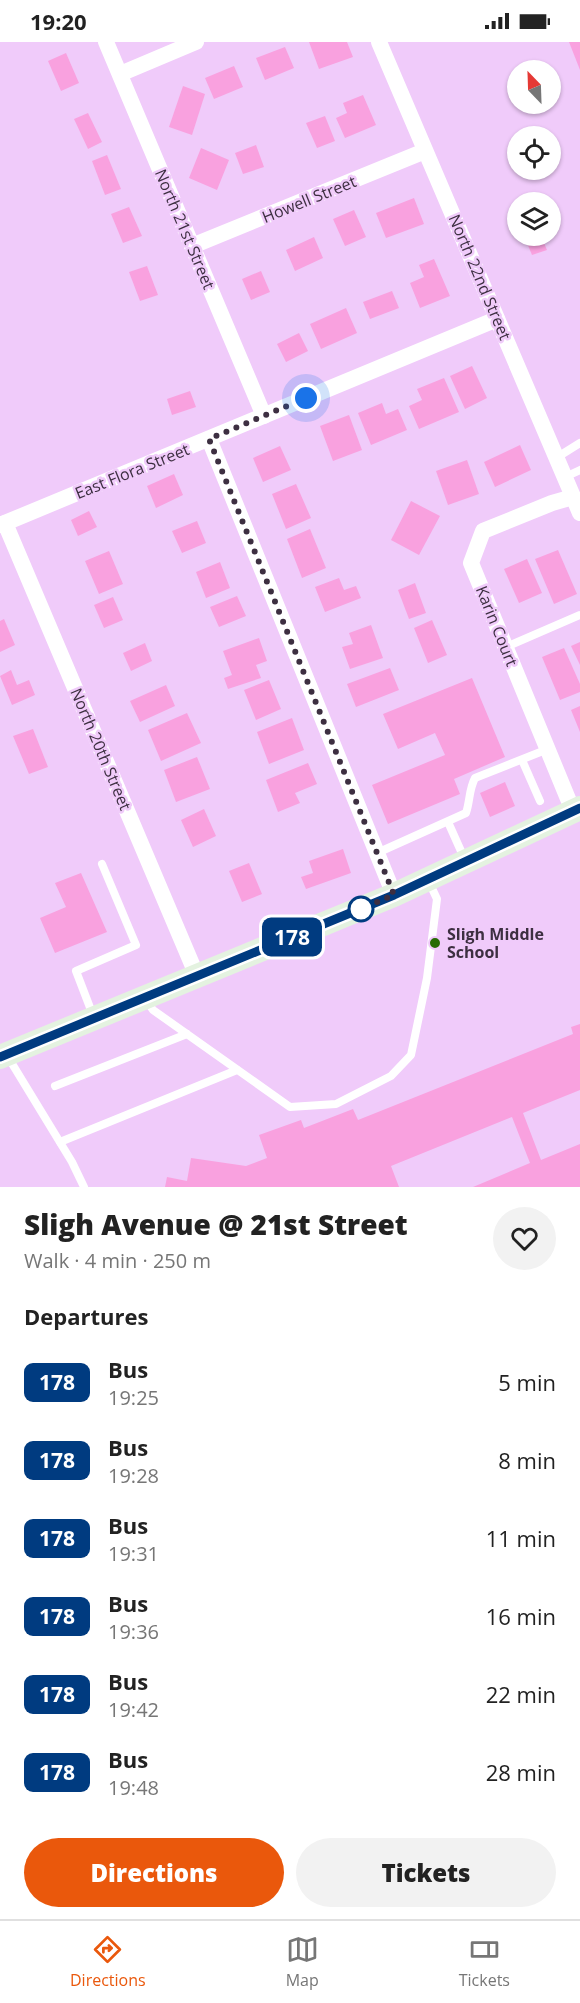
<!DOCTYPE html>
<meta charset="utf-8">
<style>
body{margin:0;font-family:"Open Sans",sans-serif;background:#f2f2f2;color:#222;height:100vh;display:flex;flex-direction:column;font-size:22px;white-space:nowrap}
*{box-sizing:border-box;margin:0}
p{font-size:20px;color:#767676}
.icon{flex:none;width:33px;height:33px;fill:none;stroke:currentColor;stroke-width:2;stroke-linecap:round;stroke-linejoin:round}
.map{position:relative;height:1145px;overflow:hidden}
.panel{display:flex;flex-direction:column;background:#fff;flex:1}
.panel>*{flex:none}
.badge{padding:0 12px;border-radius:9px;font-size:21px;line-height:39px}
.needle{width:39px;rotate:337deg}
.fabs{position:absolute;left:507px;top:18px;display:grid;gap:12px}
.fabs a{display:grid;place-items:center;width:54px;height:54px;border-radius:50%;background:#fff;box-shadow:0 2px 4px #0004;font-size:30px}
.you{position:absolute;width:30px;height:30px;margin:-15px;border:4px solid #fff;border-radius:50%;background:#1a73e8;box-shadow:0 0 0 9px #1a73e833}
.map>.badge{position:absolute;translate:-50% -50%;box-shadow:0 0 0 3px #fff}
h2{padding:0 24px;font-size:22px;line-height:54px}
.round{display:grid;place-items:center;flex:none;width:63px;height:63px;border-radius:32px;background:#f2f2f2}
.overview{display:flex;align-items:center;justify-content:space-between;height:102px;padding:0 24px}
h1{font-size:28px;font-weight:800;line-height:45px}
.action{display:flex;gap:12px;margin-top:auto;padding:12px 24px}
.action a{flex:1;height:69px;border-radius:36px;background:#ea580c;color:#fff;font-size:24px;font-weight:800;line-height:69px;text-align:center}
.action a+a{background:#f2f2f2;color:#222}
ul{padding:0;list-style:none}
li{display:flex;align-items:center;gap:18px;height:78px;padding:0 24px}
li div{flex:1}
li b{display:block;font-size:22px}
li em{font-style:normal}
li .badge{min-width:66px;font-weight:700;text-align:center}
.status{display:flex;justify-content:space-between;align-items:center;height:42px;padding:0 30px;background:#fff;direction:ltr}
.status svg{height:16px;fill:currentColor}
.menu{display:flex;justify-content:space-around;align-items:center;height:84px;border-top:2px solid #e0e0e0;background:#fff;font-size:16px;color:#767676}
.menu a{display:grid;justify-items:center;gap:3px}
.menu .on{color:#ea580c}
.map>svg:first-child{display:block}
</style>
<div class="status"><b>19:20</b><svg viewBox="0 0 49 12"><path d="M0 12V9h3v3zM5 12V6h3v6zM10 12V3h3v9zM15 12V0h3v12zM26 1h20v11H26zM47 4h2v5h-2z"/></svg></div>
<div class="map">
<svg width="580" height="1145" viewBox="0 0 580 1145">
<rect width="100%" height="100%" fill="#f0cbfa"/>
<!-- building -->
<g fill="#f9a1df">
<path d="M309,0H347L353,15L319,27Z"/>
<path d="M569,0H580V28Z"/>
<path d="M285,5L294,26L265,38L256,16Z"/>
<path d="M66,11L79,41L61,49L48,19Z"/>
<path d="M234,24L243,45L214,57L205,36Z"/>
<path d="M183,44L205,52L192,93L169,85Z"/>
<path d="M363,53L376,83L345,96L336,76L347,71L343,61Z"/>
<path d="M88,71L102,100L88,107L74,77Z"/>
<path d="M325,74L335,99L317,106L306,81Z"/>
<path d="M256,103L264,125L243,132L235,111Z"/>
<path d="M201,106L229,118L217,148L189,136Z"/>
<path d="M107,113L121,147L105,153L92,119Z"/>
<path d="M414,156L424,182L386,196L376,171Z"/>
<path d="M129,165L142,194L123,201L111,172Z"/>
<path d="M354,168L366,195L345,204L333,177Z"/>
<path d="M524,194H541L547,208L532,213Z"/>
<path d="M314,195L323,216L295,229L286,208Z"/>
<path d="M434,217L450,254L420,266L410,241L424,235L419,223Z"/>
<path d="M147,224L158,253L140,259L129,230Z"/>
<path d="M261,229L270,250L251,258L242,237Z"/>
<path d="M392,249L399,266L370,277L363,260Z"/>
<path d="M346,266L357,291L321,307L310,282Z"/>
<path d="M299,291L308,309L286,320L277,302Z"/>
<path d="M472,324L487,356L465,367L450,334Z"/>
<path d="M444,336L459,370L419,387L409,364L422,358L417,347Z"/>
<path d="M190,349L196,365L172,373L167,357Z"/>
<path d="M382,361L386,372L398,367L407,388L371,403L358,371Z"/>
<path d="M349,373L362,408L333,419L320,384Z"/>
<path d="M520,403L531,428L495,445L484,420Z"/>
<path d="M280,404L291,428L263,440L253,416Z"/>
<path d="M467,418L479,452L448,463L436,429Z"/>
<path d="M174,432L183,453L156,466L147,444Z"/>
<path d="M296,442L311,476L286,487L272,452Z"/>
<path d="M411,459L440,474L419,513L391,498Z"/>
<path d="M89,469L97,485L78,494L71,478Z"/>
<path d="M197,479L206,501L182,511L172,489Z"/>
<path d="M310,487L326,526L302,536L287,497Z"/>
<path d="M558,508L577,552L554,562L535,517Z"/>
<path d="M109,509L123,542L99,552L85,519Z"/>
<path d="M527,517L542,551L519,561L504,527Z"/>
<path d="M220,520L230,546L206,556L196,530Z"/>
<path d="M339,536L344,548L356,544L361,556L325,570L315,545Z"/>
<path d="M415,541L426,571L409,577L398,548Z"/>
<path d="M237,554L246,574L219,585L210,565Z"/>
<path d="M113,555L123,578L104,586L94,563Z"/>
<path d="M4,577L15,603L0,610V579Z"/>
<path d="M432,578L447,613L428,621L414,586Z"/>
<path d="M371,583L383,616L350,627L342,605L353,602L349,591Z"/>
<path d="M259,596L267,619L256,623L261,636L228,647L224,636L232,633L223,609Z"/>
<path d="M580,600V623L571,604Z"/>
<path d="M145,601L152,619L131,629L123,611Z"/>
<path d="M564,606L580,642V650L560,658L542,615Z"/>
<path d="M390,626L399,648L356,665L347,642Z"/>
<path d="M11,628L17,643L29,638L35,653L12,663L0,634Z"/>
<path d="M472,636L505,715L454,737L460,752L388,782L372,743L445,713L435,691L398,707L383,672Z"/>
<path d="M269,638L281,667L256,678L244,648Z"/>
<path d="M166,643L175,664L140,680L130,659Z"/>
<path d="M580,664V690L571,668Z"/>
<path d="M187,671L201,701L161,719L148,688Z"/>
<path d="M292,676L304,708L269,722L257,690Z"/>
<path d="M33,687L48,725L29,732L13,694Z"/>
<path d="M197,715L210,747L176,760L164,728Z"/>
<path d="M308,721L317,742L295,751L300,761L278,770L266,738Z"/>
<path d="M505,740L515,764L490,775L480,751Z"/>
<path d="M204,767L216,794L193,805L181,778Z"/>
<path d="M343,807L351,831L306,847L301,835L313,831L309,819Z"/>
<path d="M249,821L262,852L242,860L229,829Z"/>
<path d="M81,831L107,890L55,911L40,876L66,865L55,841Z"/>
<path d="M580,982V1048L523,1071L541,1118L580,1102V1145H473L530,1121L512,1075L391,1124L399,1145H165L167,1135L187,1139L191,1116L246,1124L267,1116L259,1093L301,1078L304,1086L353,1067L358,1078L573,992L571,985Z"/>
</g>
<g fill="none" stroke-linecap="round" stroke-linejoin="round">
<!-- lane -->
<g stroke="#fff" stroke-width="8">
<path d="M556,416L580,401"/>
<path d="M565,435L580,428"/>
<path d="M506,605L580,573"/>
<path d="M522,718L540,759"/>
<path d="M448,780L465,818"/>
<path d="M377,811L466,771C470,759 469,747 475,736L548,707"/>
<path d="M146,958L153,968L290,1065L336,1062L391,1034L411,1013L427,936L437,857L429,840"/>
<path d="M94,976L76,929L136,903L102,822"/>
<path d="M8,1015L72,1120L84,1145"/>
<path d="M55,1044L187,992"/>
<path d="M60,1100L237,1028"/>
</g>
<!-- street -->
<g stroke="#fff" stroke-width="16">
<path d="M106,0L264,374"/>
<path d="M379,0L580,471"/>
<path d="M120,32L196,0"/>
<path d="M192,204L425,109"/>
<path d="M209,397L394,853"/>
<path d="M5,481L197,934"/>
<path d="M0,483L497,277"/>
<path d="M573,769L471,521L483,489L552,461L573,455"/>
</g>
<!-- secondary -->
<path stroke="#e4f2e0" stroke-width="24" d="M0,1015L394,853L580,766"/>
</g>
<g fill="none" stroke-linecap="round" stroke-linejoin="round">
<defs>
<path id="line" d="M0,1015L394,853L580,766"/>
</defs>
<!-- line casing -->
<use href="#line" stroke="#fff" stroke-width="14"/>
<!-- line -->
<use href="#line" stroke="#003b80" stroke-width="9"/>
<!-- walk -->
<path stroke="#3d2f41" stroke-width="6" stroke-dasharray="0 10.8" d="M306,356L209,397L394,853L350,871L361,867"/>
</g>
<!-- markers -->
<circle fill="#fff" stroke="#003b80" stroke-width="3" cx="361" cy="867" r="12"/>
<circle fill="#276b04" stroke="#f0cbfa" stroke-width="2" cx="435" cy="901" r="6"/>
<g text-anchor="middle" stroke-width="5" stroke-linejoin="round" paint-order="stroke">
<!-- street labels -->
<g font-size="16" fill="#3d2f41" stroke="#f0cbfa">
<text transform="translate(309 157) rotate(-22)" y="6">Howell Street</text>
<text transform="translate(185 187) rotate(67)" y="6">North 21st Street</text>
<text transform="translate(480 235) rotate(67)" y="6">North 22nd Street</text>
<text transform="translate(132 429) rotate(-22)" y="6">East Flora Street</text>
<text transform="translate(497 584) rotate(68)" y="6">Karin Court</text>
<text transform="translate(101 707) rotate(67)" y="6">North 20th Street</text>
</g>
<!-- poi labels -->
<g font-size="16" font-weight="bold" fill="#3d2f41" stroke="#f0cbfa" text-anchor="start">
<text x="447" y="898">Sligh Middle<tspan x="447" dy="18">School</tspan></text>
</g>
</g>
</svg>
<div class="fabs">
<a><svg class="needle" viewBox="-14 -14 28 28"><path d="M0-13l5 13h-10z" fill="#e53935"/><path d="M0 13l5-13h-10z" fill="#767676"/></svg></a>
<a><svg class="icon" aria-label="locate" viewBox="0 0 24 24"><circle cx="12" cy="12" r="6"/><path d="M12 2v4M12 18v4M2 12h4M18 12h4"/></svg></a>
<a><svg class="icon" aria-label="layers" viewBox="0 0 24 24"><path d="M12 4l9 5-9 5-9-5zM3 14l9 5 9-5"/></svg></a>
</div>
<div class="you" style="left:306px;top:356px"></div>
<b class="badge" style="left:292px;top:895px;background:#003b80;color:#fff">178</b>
</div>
<section class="panel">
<div class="overview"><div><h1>Sligh Avenue @ 21st Street</h1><p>Walk · 4 min · 250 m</p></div><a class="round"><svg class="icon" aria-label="heart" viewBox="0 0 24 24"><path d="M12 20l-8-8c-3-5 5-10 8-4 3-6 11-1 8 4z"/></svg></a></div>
<h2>Departures</h2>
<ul>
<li><span class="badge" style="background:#003b80;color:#fff">178</span><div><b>Bus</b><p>19:25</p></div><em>5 min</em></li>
<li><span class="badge" style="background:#003b80;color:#fff">178</span><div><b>Bus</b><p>19:28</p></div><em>8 min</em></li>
<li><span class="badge" style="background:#003b80;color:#fff">178</span><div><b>Bus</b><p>19:31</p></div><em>11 min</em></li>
<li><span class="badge" style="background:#003b80;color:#fff">178</span><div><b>Bus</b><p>19:36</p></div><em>16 min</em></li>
<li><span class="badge" style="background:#003b80;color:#fff">178</span><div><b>Bus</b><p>19:42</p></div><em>22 min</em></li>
<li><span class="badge" style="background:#003b80;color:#fff">178</span><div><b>Bus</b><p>19:48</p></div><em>28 min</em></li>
</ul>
<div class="action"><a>Directions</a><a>Tickets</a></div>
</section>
<nav class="menu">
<a class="on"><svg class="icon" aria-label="directions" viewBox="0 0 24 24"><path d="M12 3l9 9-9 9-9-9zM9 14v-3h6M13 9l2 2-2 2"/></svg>Directions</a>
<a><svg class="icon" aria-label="map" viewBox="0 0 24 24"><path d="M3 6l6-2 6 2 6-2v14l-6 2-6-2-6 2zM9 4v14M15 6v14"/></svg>Map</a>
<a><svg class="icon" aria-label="tickets" viewBox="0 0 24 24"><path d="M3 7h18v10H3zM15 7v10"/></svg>Tickets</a>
</nav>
